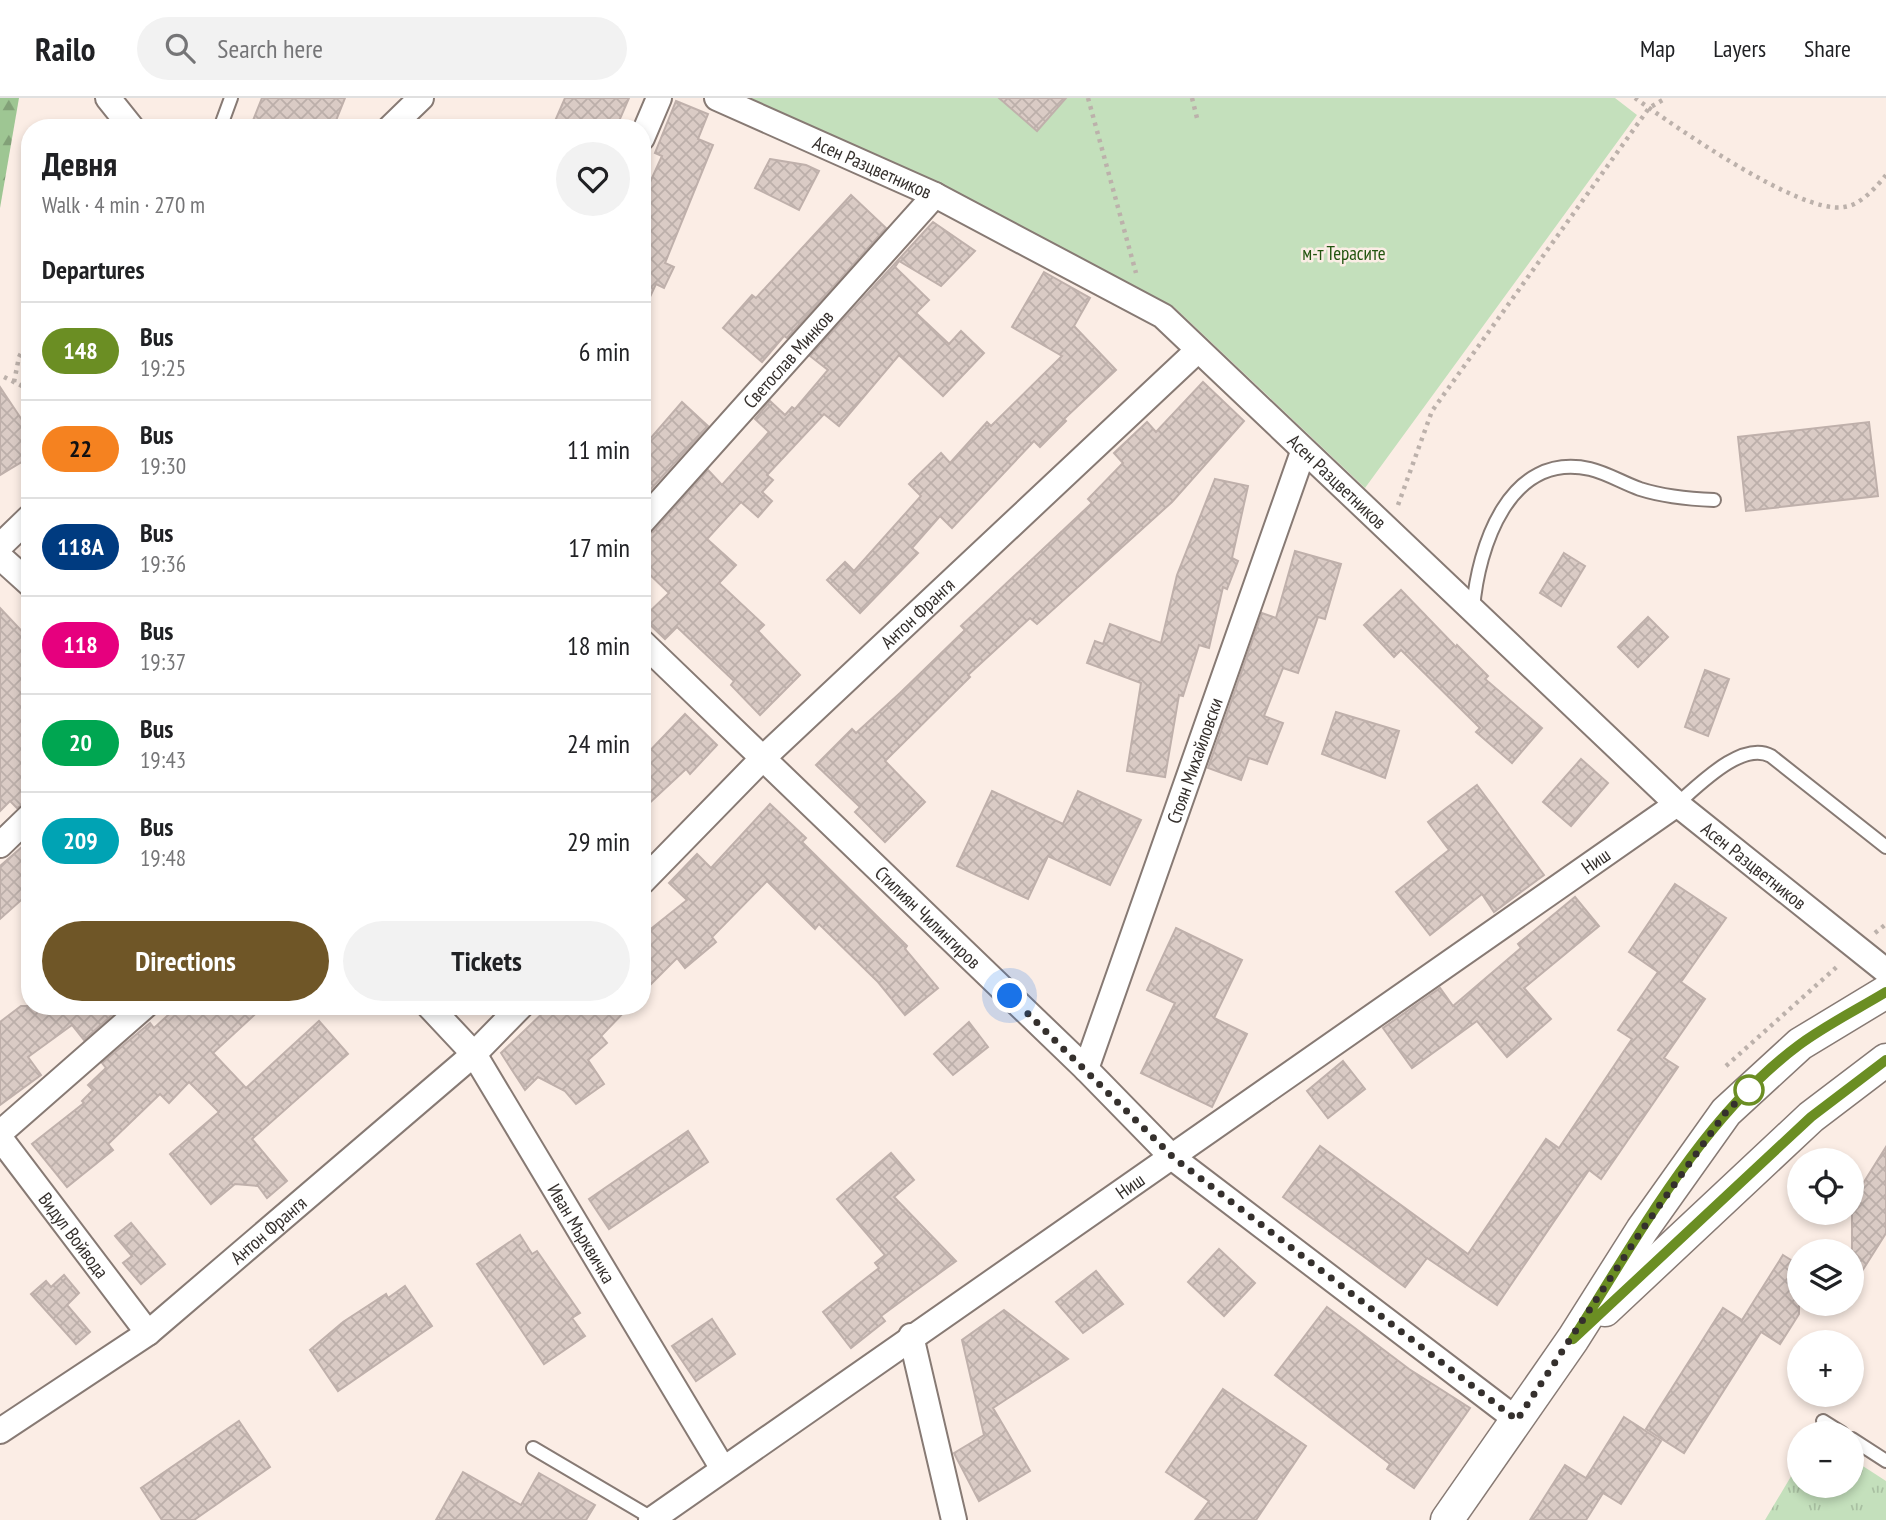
<!DOCTYPE html>
<meta charset="utf-8">
<style>
body{margin:0;font-family:"PT Sans Narrow",sans-serif;background:#f2f2f2;color:#202124;height:100vh;display:flex;flex-direction:column;font-size:26px;white-space:nowrap}
*{box-sizing:border-box;margin:0}
p{font-size:23px;color:#757577}
.icon{flex:none;width:38px;height:38px;fill:none;stroke:currentColor;stroke-width:2;stroke-linecap:round;stroke-linejoin:round}
.map{position:relative;flex:1;overflow:hidden}
.details{position:absolute;left:21px;top:21px;width:630px;height:896px;display:flex;flex-direction:column;background:#fff;border-radius:28px;box-shadow:0 4px 10px #0003}
.details>*{flex:none}
.badge{padding:0 14px;border-radius:23px;font-size:24px;line-height:46px}
.controls{position:absolute;left:1787px;top:1050px;display:grid;gap:14px}
.controls a{display:grid;place-items:center;width:77px;height:77px;border-radius:50%;background:#fff;box-shadow:0 4px 10px #0003;font-size:35px}
.you{position:absolute;width:35px;height:35px;margin:-18px;border:5px solid #fff;border-radius:50%;background:#1a73e8;box-shadow:0 0 0 10px #1a73e833}
.map>.badge{position:absolute;translate:-50% -50%;box-shadow:0 0 0 4px #fff}
h2{padding:0 21px;font-size:26px;line-height:63px}
.round{display:grid;place-items:center;flex:none;width:74px;height:74px;border-radius:37px;background:#f2f2f2}
.head{display:flex;align-items:center;justify-content:space-between;height:119px;padding:0 21px}
h1{font-size:33px;font-weight:600;line-height:52px}
.action{display:flex;gap:14px;margin-top:auto;padding:14px 21px}
.action a{flex:1;height:80px;border-radius:42px;background:#6f5627;color:#fff;font-size:28px;font-weight:600;line-height:80px;text-align:center}
.action a+a{background:#f2f2f2;color:#202124}
ul{padding:0;list-style:none}
li{display:flex;align-items:center;gap:21px;height:98px;padding:0 21px;border-top:2px solid #e0e0e0}
li div{flex:1}
li b{display:block;font-size:26px}
li em{font-style:normal}
li .badge{min-width:77px;font-weight:700;text-align:center}
header{display:flex;align-items:center;gap:42px;box-sizing:border-box;height:98px;padding:0 35px;background:#fff;border-bottom:2px solid #e0e0e0}
header strong{font-size:33px}
nav{display:flex;gap:38px;margin-inline-start:auto;font-size:24px}
.search{width:490px;height:63px;background:#f2f2f2;display:flex;align-items:center;gap:18px;box-sizing:border-box;padding:0 24px;border-radius:38px;color:#757577;font-size:26px}
.map>svg:first-child{display:block}
</style>
<header>
<strong>Railo</strong>
<div class="search"><svg class="icon" aria-label="search" viewBox="0 0 24 24"><circle cx="10" cy="10" r="6"/><path d="M15 15l6 6"/></svg>Search here</div>
<nav><a>Map</a><a>Layers</a><a>Share</a></nav>
</header>
<div class="map">
<svg width="1886" height="1422" viewBox="0 0 1886 1422">
<defs>
<pattern id="forest-firs" width="22" height="20" patternUnits="userSpaceOnUse" patternTransform="scale(1.75)"><rect width="22" height="20" fill="#9ec693"/><path d="M5 1l3.5 6h-7zM16 11l3.5 6h-7z" fill="#82a178"/></pattern>
<pattern id="park-tufts" width="24" height="20" patternUnits="userSpaceOnUse" patternTransform="scale(1.75)"><rect width="24" height="20" fill="#c4e0bc"/><path d="M3 7l-1-3M5 7V3M7 7l1-3M15 17l-1-3M17 17v-4M19 17l1-3" fill="none" stroke="#a9c0a2"/></pattern>
<pattern id="building-cross-hatch" width="8" height="8" patternUnits="userSpaceOnUse" patternTransform="scale(1.75)"><rect width="8" height="8" fill="#dacbc5"/><path d="M0 0l8 8M0 8l8-8" fill="none" stroke="#bcafaa"/></pattern>
</defs>
<rect width="100%" height="100%" fill="#fbede5"/>
<!-- forest -->
<path fill="url(#forest-firs)" d="M0,0H19L0,110Z"/>
<!-- park -->
<path fill="url(#park-tufts)" d="M1852,1361L1886,1383V1422H1765L1799,1365V1388H1852Z"/>
<!-- garden -->
<path fill="#c4e0bc" d="M730,0H1615L1637,17L1365,390L1174,209Z"/>
<!-- building -->
<g fill="url(#building-cross-hatch)" stroke="#bfb0ab" stroke-width="2">
<path d="M262,0H345L333,30H250Z"/>
<path d="M565,0H629L616,30H552Z"/>
<path d="M999,0H1066L1037,33Z"/>
<path d="M676,3L708,16L698,41L713,47L665,165L674,169L664,190L656,186L642,216V102L662,58L655,55Z"/>
<path d="M770,61L806,67L819,73L799,112L755,90Z"/>
<path d="M851,97L886,130L787,240L784,238L762,264L723,230L752,197L756,200Z"/>
<path d="M933,124L975,153L941,188L899,163L895,169L929,202L916,215L949,246L961,233L984,255L943,298L899,257L839,328L824,316L767,377L773,382L762,394L772,403L758,419L741,404L707,441L736,467L719,485L764,527L758,533L800,577L760,617L731,587L734,583L677,529L665,541L643,520L669,495L642,469V438L653,434L708,372L722,387L769,334L755,321L770,303L785,317L792,309L795,311L828,272L810,258Z"/>
<path d="M1044,174L1090,200L1074,228L1116,272L1064,321L1066,323L1040,349L1034,343L952,430L940,418L912,450L918,455L860,515L827,482L845,464L854,473L921,398L909,386L941,355L950,365L987,324L991,328L1062,258L1012,229Z"/>
<path d="M1203,284L1244,323L1172,404L1037,526L1030,520L968,577L970,579L885,663L925,704L885,744L855,714L860,709L816,667L852,631L856,635L900,595L965,532L961,528L1092,405L1088,401L1123,365L1114,355L1147,324L1156,334Z"/>
<path d="M0,289L30,334V359L0,377Z"/>
<path d="M682,304L708,328L642,401V350Z"/>
<path d="M1869,324L1878,398L1746,413L1738,339Z"/>
<path d="M1215,381L1248,388L1232,460L1238,463L1227,491L1223,489L1209,550L1199,547L1183,598L1179,597L1165,679L1127,673L1141,585L1087,565L1095,543L1103,546L1110,526L1161,545L1177,477Z"/>
<path d="M1295,453L1341,466L1325,521L1318,519L1298,575L1283,570L1264,618L1283,625L1267,666L1249,660L1241,682L1208,670L1262,515L1276,520Z"/>
<path d="M1564,455L1585,468L1561,508L1540,495Z"/>
<path d="M1401,492L1456,549L1457,547L1488,578L1485,581L1542,630L1512,665L1476,634L1480,630L1401,552L1394,559L1364,527Z"/>
<path d="M0,510L30,542V704L17,710L10,703L0,713Z"/>
<path d="M1648,519L1668,539L1638,569L1618,549Z"/>
<path d="M1705,572L1729,581L1708,638L1685,629Z"/>
<path d="M1336,614L1399,633L1385,680L1322,656Z"/>
<path d="M685,616L717,647L690,676L686,671L642,712V661Z"/>
<path d="M1581,661L1608,685L1571,728L1543,704Z"/>
<path d="M1477,687L1544,777L1494,814L1482,796L1430,837L1396,794L1449,752L1428,724Z"/>
<path d="M992,693L1063,726L1078,693L1141,722L1110,787L1048,758L1028,801L957,768Z"/>
<path d="M770,706L806,740L802,744L907,848L905,851L938,890L905,917L878,884L819,826L815,831L767,783L712,839L716,844L685,870L677,860L642,895V838L687,802L669,785L697,756L711,770Z"/>
<path d="M30,742V794L0,821V768Z"/>
<path d="M1675,786L1726,820L1681,884L1705,901L1664,960L1678,969L1601,1081L1589,1072L1497,1207L1427,1160L1405,1189L1283,1099L1320,1048L1468,1156L1546,1041L1559,1050L1632,941L1618,932L1658,874L1629,854Z"/>
<path d="M1575,799L1599,828L1524,890L1551,921L1507,959L1477,923L1412,970L1383,930L1440,890L1453,908L1521,850L1518,846Z"/>
<path d="M1176,830L1242,862L1214,920L1247,936L1212,1009L1141,975L1175,905L1147,892Z"/>
<path d="M21,908H106L112,917L84,942L72,927L28,959L41,977L0,1007V924Z"/>
<path d="M178,908H264L213,955L246,990L319,923L348,956L252,1041L287,1083L267,1100L258,1088L235,1086L211,1106L170,1056L219,1014L189,984L169,1005L160,996L108,1046L113,1052L67,1089L32,1046L84,1005L82,1003L93,992L88,987L106,970L102,965L150,925L154,930Z"/>
<path d="M550,908H630L601,938L607,945L588,962L604,986L576,1006L565,993L538,979L525,992L501,955Z"/>
<path d="M969,924L988,949L953,977L934,956Z"/>
<path d="M1343,963L1365,991L1328,1020L1307,993Z"/>
<path d="M688,1033L708,1064L609,1131L589,1101Z"/>
<path d="M1886,1049V1135L1852,1189V1103Z"/>
<path d="M891,1055L914,1082L894,1099L956,1163L881,1218L885,1223L851,1250L823,1214L879,1170L875,1165L885,1157L837,1101Z"/>
<path d="M131,1125L165,1166L141,1186L123,1165L132,1158L115,1138Z"/>
<path d="M520,1137L532,1156L537,1153L580,1215L572,1220L585,1238L544,1266L477,1166Z"/>
<path d="M1219,1151L1255,1185L1224,1218L1188,1184Z"/>
<path d="M1783,1157L1799,1167V1216L1780,1246L1761,1234L1684,1355L1646,1331L1723,1210L1742,1222Z"/>
<path d="M1096,1173L1123,1206L1083,1235L1056,1204Z"/>
<path d="M64,1177L79,1195L67,1207L90,1234L76,1246L31,1196L46,1183L51,1189Z"/>
<path d="M405,1188L432,1228L338,1293L310,1252L343,1224L386,1196L388,1200Z"/>
<path d="M1327,1209L1409,1271L1470,1310L1414,1390L1387,1371L1390,1366L1275,1277Z"/>
<path d="M1004,1212L1068,1261L993,1310L1030,1373L979,1403L954,1355L984,1337L962,1242Z"/>
<path d="M712,1221L735,1256L696,1283L672,1248Z"/>
<path d="M1223,1291L1306,1348L1256,1422H1195L1209,1403L1166,1374Z"/>
<path d="M1624,1319L1661,1343L1621,1406L1603,1395L1586,1422H1530L1565,1367L1586,1380Z"/>
<path d="M239,1323L270,1369L194,1422H162L141,1390Z"/>
<path d="M463,1374L521,1407L539,1375L595,1407L586,1422H436Z"/>
</g>
<g fill="none" stroke-linecap="round" stroke-linejoin="round">
<defs>
<g id="service">
<path d="M220,30L231,0"/>
<path d="M1473,511C1478,449 1509,353 1590,371C1607,375 1623,385 1640,391C1665,399 1688,401 1714,402"/>
<path d="M1677,706C1698,688 1742,642 1771,658L1886,749"/>
<path d="M1823,1323L1842,1335"/>
<path d="M1852,1341L1886,1363"/>
<path d="M533,1350L655,1422"/>
</g>
<g id="minor">
<path d="M108,0L132,30"/>
<path id="s1" d="M717,0L935,97L1163,218L1677,706L1886,873"/>
<path d="M390,30L421,0"/>
<path d="M642,40L659,0"/>
<path id="s2" d="M642,424L935,97"/>
<path d="M0,448L30,419"/>
<path d="M0,459L30,486"/>
<path id="s3" d="M642,544L1086,971L1173,1060L1517,1322"/>
<path d="M0,747L30,718"/>
<path id="s4" d="M642,784L762,661L1198,252"/>
<path id="s5" d="M429,908L474,956L723,1371"/>
<path id="s6" d="M1086,971L1303,354"/>
<path d="M0,1035L145,908"/>
<path id="s7" d="M0,1040L148,1235"/>
<path d="M911,1238L954,1422"/>
<path id="s8" d="M0,1333L148,1235L474,956L521,908"/>
<path id="s9" d="M651,1422L1677,706"/>
</g>
<g id="tertiary">
<path d="M1605,1212L1811,1019L1886,962"/>
<path d="M1447,1422L1573,1241L1642,1132L1726,1014L1800,946L1886,894"/>
</g>
</defs>
<!-- service casing -->
<use href="#service" stroke="#877a74" stroke-width="16"/>
<!-- minor casing -->
<use href="#minor" stroke="#877a74" stroke-width="28"/>
<!-- tertiary casing -->
<use href="#tertiary" stroke="#877a74" stroke-width="35"/>
<!-- path -->
<g stroke="#bcb1ab" stroke-width="4.5" stroke-dasharray="3.5 5" stroke-linecap="butt">
<path d="M1088,0L1136,175"/>
<path d="M1192,0L1198,24"/>
<path d="M1635,0C1673,27 1800,117 1844,109C1861,107 1876,89 1886,77"/>
<path d="M4,279L30,292"/>
<path d="M14,284L19,259L30,238"/>
<path d="M1398,407L1432,313L1649,10L1666,0"/>
<path d="M1875,835L1886,826"/>
<path d="M1726,968L1840,866"/>
</g>
<!-- service -->
<use href="#service" stroke="#fff" stroke-width="12"/>
<!-- minor -->
<use href="#minor" stroke="#fff" stroke-width="24"/>
<!-- tertiary -->
<use href="#tertiary" stroke="#fff" stroke-width="32"/>
</g>
<g fill="none" stroke-linecap="round" stroke-linejoin="round">
<defs>
<path id="line" d="M1886,894C1858,911 1826,927 1799,947C1702,1019 1637,1140 1573,1241L1811,1019L1886,962"/>
</defs>
<!-- line casing -->
<use href="#line" stroke="#fff" stroke-width="16"/>
<!-- line -->
<use href="#line" stroke="#6b8e23" stroke-width="10"/>
<!-- walk -->
<path stroke="#35302d" stroke-width="7" stroke-dasharray="0 12.6" d="M1010,898L1174,1060L1517,1322L1642,1132L1726,1014L1749,992"/>
</g>
<!-- markers -->
<circle fill="#fff" stroke="#6b8e23" stroke-width="3.5" cx="1749" cy="992" r="14"/>
<g text-anchor="middle" stroke-width="5" stroke-linejoin="round" paint-order="stroke">
<!-- street labels -->
<g font-size="19" fill="#35302d" stroke="#fbede5">
<text dy="7" stroke="none"><textPath href="#s1" startOffset="170">Асен Разцветников</textPath></text>
<text dy="7" stroke="none"><textPath href="#s2" startOffset="219">Светослав Минков</textPath></text>
<text dy="7" stroke="none"><textPath href="#s1" startOffset="737">Асен Разцветников</textPath></text>
<text dy="7" stroke="none"><textPath href="#s4" startOffset="385">Антон Франгя</textPath></text>
<text dy="7" stroke="none"><textPath href="#s6" startOffset="327">Стоян Михайловски</textPath></text>
<text dy="7" stroke="none"><textPath href="#s9" startOffset="1152">Ниш</textPath></text>
<text dy="7" stroke="none"><textPath href="#s1" startOffset="1304">Асен Разцветников</textPath></text>
<text dy="7" stroke="none"><textPath href="#s3" startOffset="397">Стилиян Чилингиров</textPath></text>
<text dy="7" stroke="none"><textPath href="#s9" startOffset="584">Ниш</textPath></text>
<text dy="7" stroke="none"><textPath href="#s8" startOffset="336">Антон Франгя</textPath></text>
<text dy="7" stroke="none"><textPath href="#s5" startOffset="275">Иван Мърквичка</textPath></text>
<text dy="7" stroke="none"><textPath href="#s7" startOffset="122">Видул Войвода</textPath></text>
</g>
<!-- park labels -->
<g font-size="19" fill="#22540f" stroke="#fbede5">
<text x="1344" y="162">м-т Терасите</text>
</g>
</g>
</svg>
<div class="controls">
<a><svg class="icon" aria-label="locate" viewBox="0 0 24 24"><circle cx="12" cy="12" r="6"/><path d="M12 2v4M12 18v4M2 12h4M18 12h4"/></svg></a>
<a><svg class="icon" aria-label="layers" viewBox="0 0 24 24"><path d="M12 4l9 5-9 5-9-5zM3 14l9 5 9-5"/></svg></a>
<a>+</a>
<a>−</a>
</div>
<div class="you" style="left:1010px;top:898px"></div>
<section class="details">
<div class="head"><div><h1>Девня</h1><p>Walk · 4 min · 270 m</p></div><a class="round"><svg class="icon" aria-label="heart" viewBox="0 0 24 24"><path d="M12 20l-8-8c-3-5 5-10 8-4 3-6 11-1 8 4z"/></svg></a></div>
<h2>Departures</h2>
<ul>
<li><span class="badge" style="background:#6b8e23;color:#fff">148</span><div><b>Bus</b><p>19:25</p></div><em>6 min</em></li>
<li><span class="badge" style="background:#f58220;color:#111">22</span><div><b>Bus</b><p>19:30</p></div><em>11 min</em></li>
<li><span class="badge" style="background:#003b80;color:#fff">118А</span><div><b>Bus</b><p>19:36</p></div><em>17 min</em></li>
<li><span class="badge" style="background:#e6007e;color:#fff">118</span><div><b>Bus</b><p>19:37</p></div><em>18 min</em></li>
<li><span class="badge" style="background:#00a651;color:#fff">20</span><div><b>Bus</b><p>19:43</p></div><em>24 min</em></li>
<li><span class="badge" style="background:#00a3b4;color:#fff">209</span><div><b>Bus</b><p>19:48</p></div><em>29 min</em></li>
</ul>
<div class="action"><a>Directions</a><a>Tickets</a></div>
</section>
</div>
